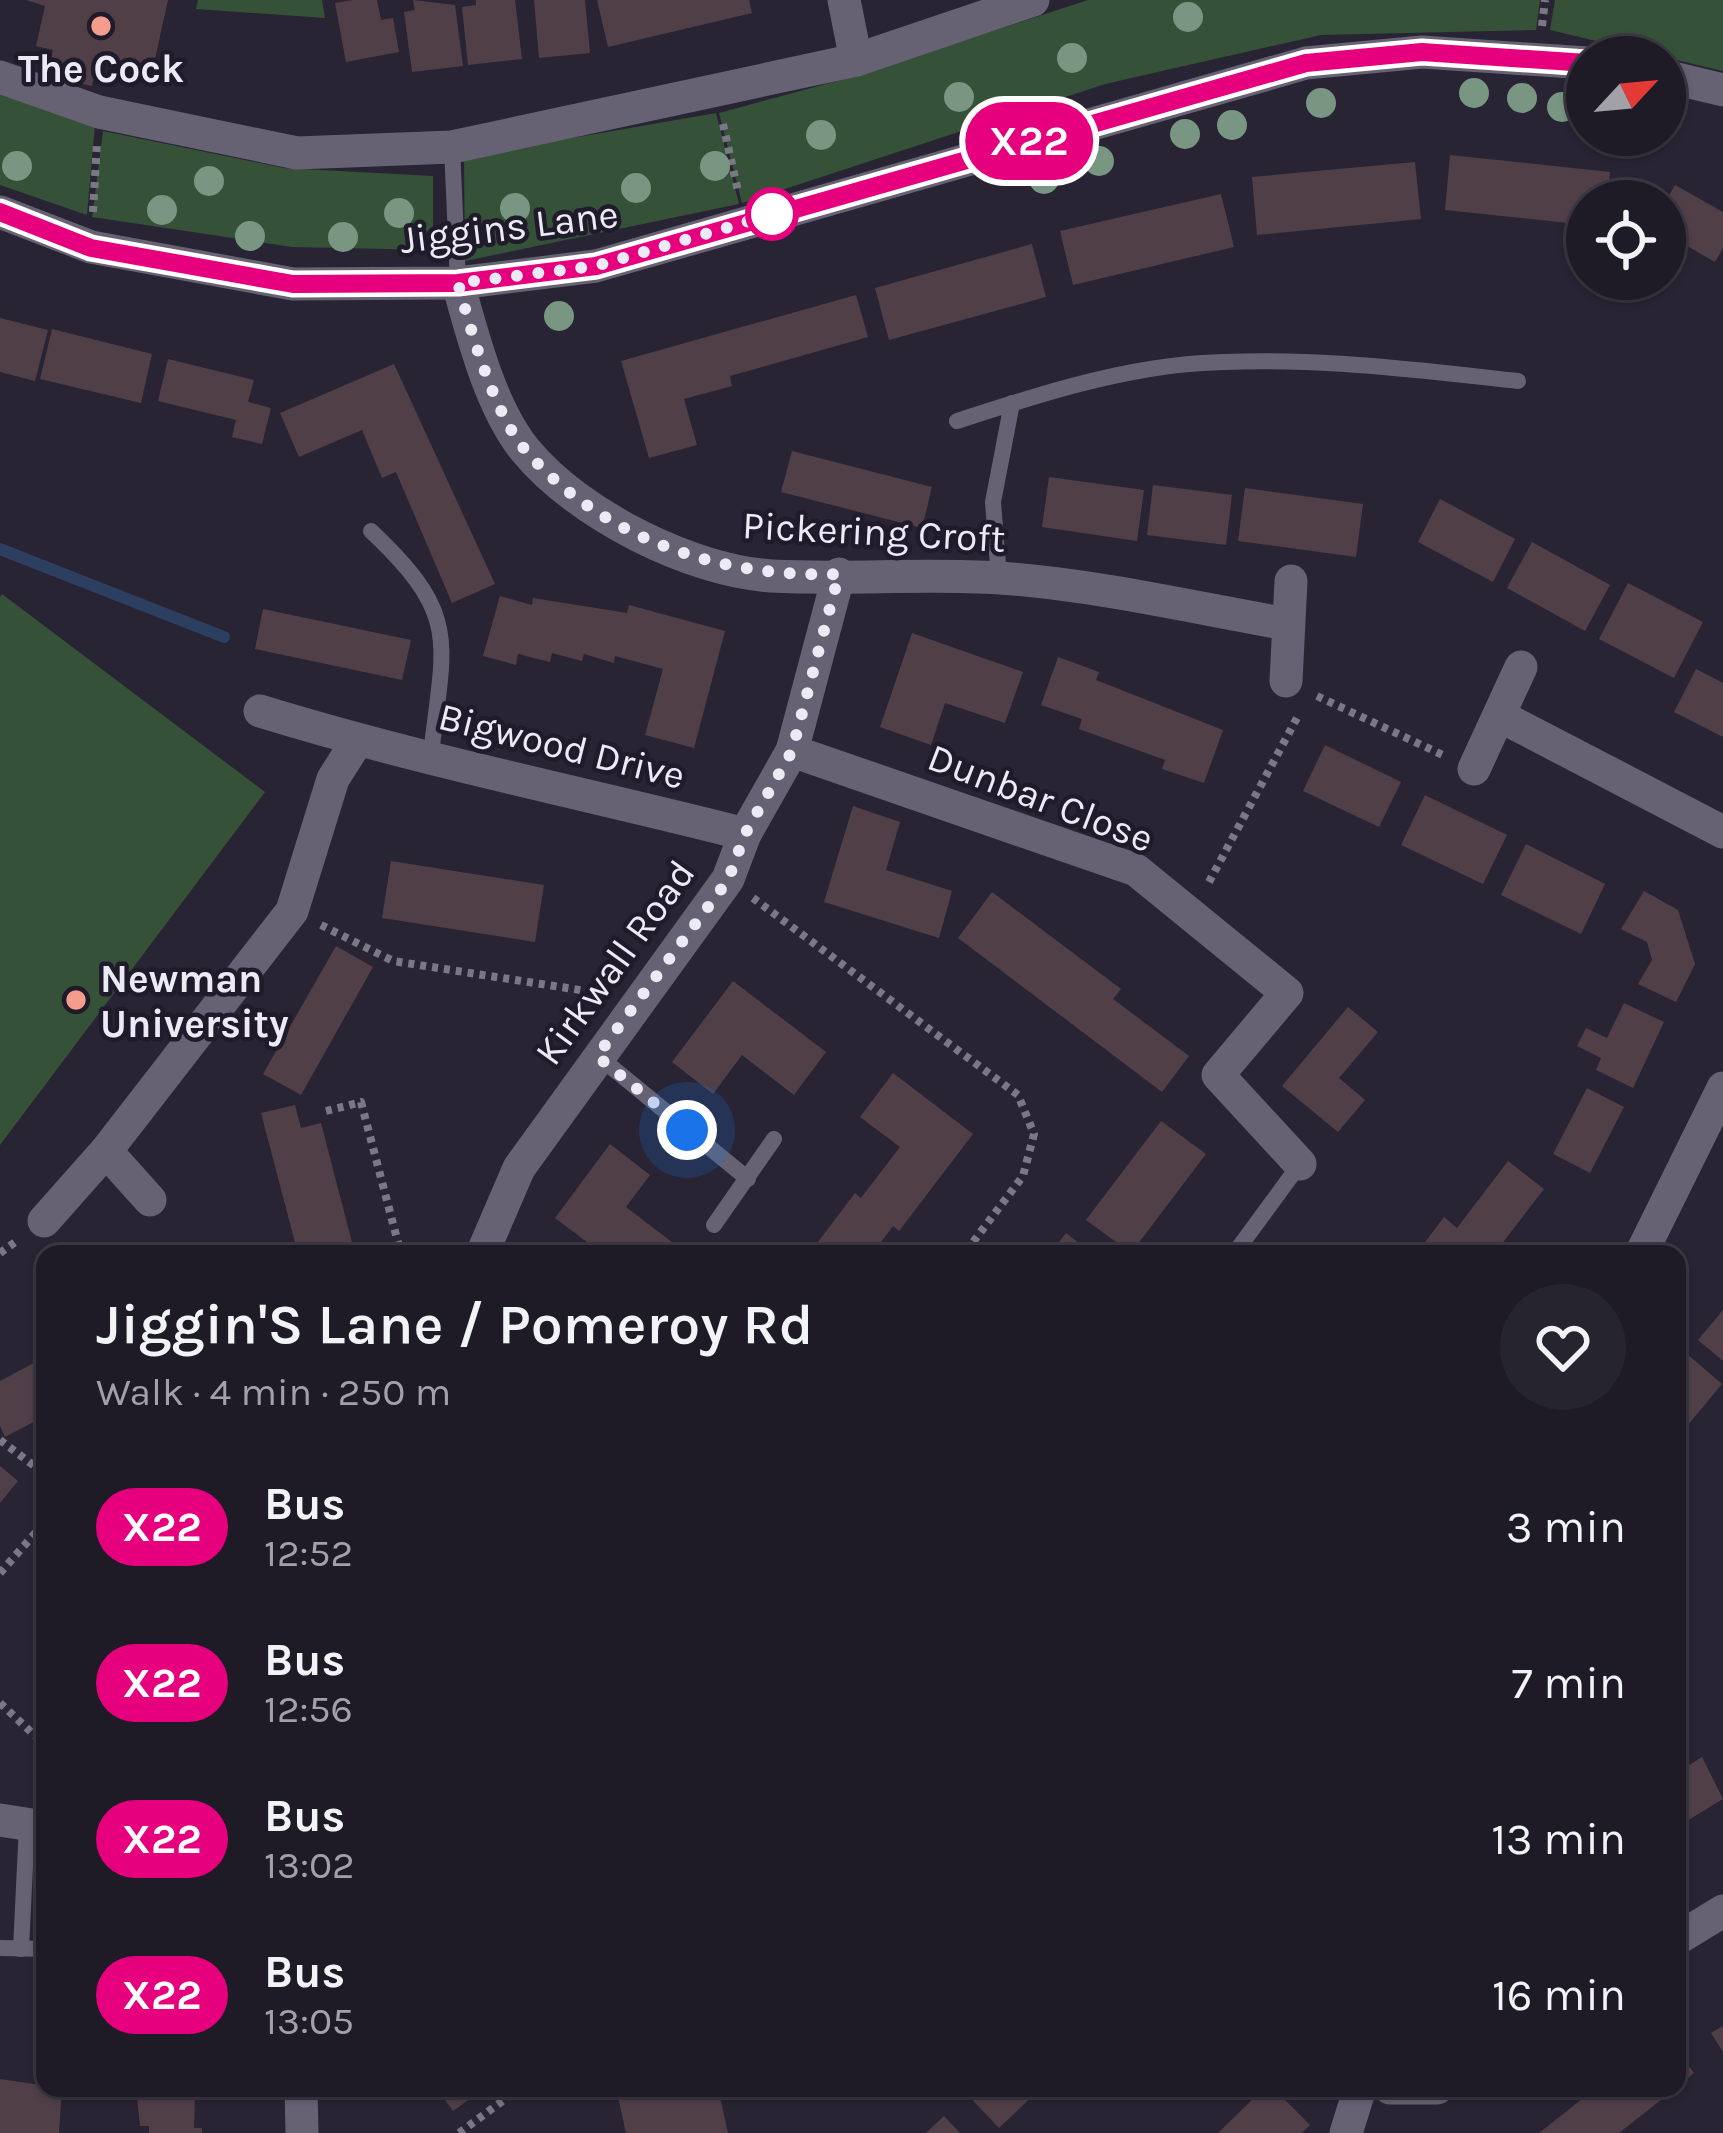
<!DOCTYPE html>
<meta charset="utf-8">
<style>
body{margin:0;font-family:Karla,sans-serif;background:#26242f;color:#f1f3f6;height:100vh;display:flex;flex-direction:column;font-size:45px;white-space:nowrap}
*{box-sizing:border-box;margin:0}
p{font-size:39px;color:#a1a1a7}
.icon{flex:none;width:66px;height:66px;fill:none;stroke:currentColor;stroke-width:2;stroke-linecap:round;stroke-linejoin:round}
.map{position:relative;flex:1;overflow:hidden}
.drawer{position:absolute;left:36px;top:1245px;width:1650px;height:852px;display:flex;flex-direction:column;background:#1e1b27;border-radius:24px;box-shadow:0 3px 9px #0004,0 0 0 3px #3c3944}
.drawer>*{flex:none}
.badge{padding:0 24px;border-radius:39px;font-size:42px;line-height:78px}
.needle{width:78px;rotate:64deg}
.tools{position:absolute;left:1566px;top:36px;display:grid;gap:24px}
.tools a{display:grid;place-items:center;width:120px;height:120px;border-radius:50%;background:#1e1b27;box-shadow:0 3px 9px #0004,0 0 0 3px #3c3944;font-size:60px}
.you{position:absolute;width:60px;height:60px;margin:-30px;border:9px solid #fff;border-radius:50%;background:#1a73e8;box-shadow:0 0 0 18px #1a73e833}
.map>.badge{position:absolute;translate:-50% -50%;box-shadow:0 0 0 6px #fff}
.round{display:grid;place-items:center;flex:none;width:126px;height:126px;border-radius:63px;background:#26242f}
.headline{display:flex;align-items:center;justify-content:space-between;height:204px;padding:0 60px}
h1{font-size:57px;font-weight:600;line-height:90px}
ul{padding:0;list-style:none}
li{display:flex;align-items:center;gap:36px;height:156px;padding:0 60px}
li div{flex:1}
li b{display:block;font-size:45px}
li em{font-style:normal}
li .badge{min-width:132px;font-weight:700;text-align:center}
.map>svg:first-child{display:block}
</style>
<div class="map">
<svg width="1723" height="2133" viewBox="0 0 1723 2133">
<rect width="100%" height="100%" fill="#282434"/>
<!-- green -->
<g fill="#355138">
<path d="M198,0H322L325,18L196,9Z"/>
<path d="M1088,0H1540L1536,30L1321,35L1105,84L742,203L719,113L852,77Z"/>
<path d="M1555,0H1723V71L1550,30Z"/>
<path d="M0,80L96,113L87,215L0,185Z"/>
<path d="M716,113L739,204L465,261L464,157Z"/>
<path d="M103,131L284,168L433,176V250L292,247L92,217Z"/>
<path d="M2,594L265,792L0,1145V597Z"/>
</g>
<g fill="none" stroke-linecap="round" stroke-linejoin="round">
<!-- stream -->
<path stroke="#2c3f60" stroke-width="12" d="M0,549L224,637"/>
</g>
<!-- building -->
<g fill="#513f48">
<path d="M26,0H168L153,68L98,56L92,86L47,76L53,50L36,46L45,6Z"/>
<path d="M353,0H377L381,20L393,18L399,52L346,62L335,3Z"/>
<path d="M413,0L455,5L463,66L412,72L404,12L415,10Z"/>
<path d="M476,0H515L522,59L468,65L462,7L476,5Z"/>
<path d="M534,0H585L590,53L539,58Z"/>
<path d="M597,0H749L752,13L608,47Z"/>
<path d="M1450,155L1610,172L1607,201H1587V225L1445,210Z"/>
<path d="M1415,162L1421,219L1257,235L1252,177Z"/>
<path d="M1675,185L1723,212V248L1715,262L1665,233V202Z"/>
<path d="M1221,194L1234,247L1073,285L1060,231Z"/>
<path d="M1032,244L1046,297L889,340L875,288Z"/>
<path d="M856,295L868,337L730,376L732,386L684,399L697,445L649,458L621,361Z"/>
<path d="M0,318L48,330L35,381L0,372Z"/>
<path d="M52,329L152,354L141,403L40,379Z"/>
<path d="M168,359L254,380L248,402L271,408L262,444L232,437L236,420L158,401Z"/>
<path d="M394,364L495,584L452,603L396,472L382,478L362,430L299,457L280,413Z"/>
<path d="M792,451L932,487L922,528L781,492Z"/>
<path d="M1049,477L1144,490L1137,541L1042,527Z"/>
<path d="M1153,485L1232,495L1226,545L1147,535Z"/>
<path d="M1245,488L1363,504L1356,557L1238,541Z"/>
<path d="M1440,499L1515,539L1493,582L1418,542Z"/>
<path d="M1532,542L1610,585L1585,631L1507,588Z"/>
<path d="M1628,583L1703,622L1674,678L1599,639Z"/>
<path d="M500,596L532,605L533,598L627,613L629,605L725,631L694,748L645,735L663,669L615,656L614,663L584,654L582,661L552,653L550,662L518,654L516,665L483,656Z"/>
<path d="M263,609L411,640L402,680L255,649Z"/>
<path d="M912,633L1023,672L1005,723L945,703L931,745L880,727Z"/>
<path d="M1058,657L1099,672L1096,680L1223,730L1204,783L1162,769L1165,760L1079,729L1082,719L1041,705Z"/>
<path d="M1696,669L1723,683V737L1674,712Z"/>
<path d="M1325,745L1401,782L1379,827L1303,791Z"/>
<path d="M1425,795L1507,835L1483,884L1401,845Z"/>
<path d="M853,806L900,822L886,870L952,891L939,938L824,902Z"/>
<path d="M1526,844L1605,884L1581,934L1501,895Z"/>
<path d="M391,861L544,885L535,942L382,918Z"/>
<path d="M1644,891L1678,910L1695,964L1676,1002L1638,984L1652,960L1647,942L1621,929Z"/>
<path d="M992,892L1121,989L1113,999L1189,1056L1162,1092L958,938Z"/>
<path d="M336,946L373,967L301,1095L263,1074Z"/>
<path d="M733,981L826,1052L794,1095L742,1055L713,1094L672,1062Z"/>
<path d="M1624,1003L1664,1022L1633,1088L1596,1070L1601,1058L1577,1046L1586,1028L1607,1038Z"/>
<path d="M1348,1007L1378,1032L1339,1078L1365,1100L1338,1132L1282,1086Z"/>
<path d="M893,1073L973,1134L899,1231L893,1226L872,1254H809L855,1193L861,1198L900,1147L860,1117Z"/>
<path d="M1587,1088L1624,1107L1590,1173L1553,1154Z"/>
<path d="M295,1105L301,1128L321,1123L355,1254H298L261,1113Z"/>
<path d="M1161,1121L1206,1154L1131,1253L1086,1220Z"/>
<path d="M610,1144L650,1175L626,1207L681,1249L677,1254H603L555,1218Z"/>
<path d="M1508,1161L1544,1189L1494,1254H1416L1444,1217L1457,1228Z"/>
<path d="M1066,1233L1093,1254H1050Z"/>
<path d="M1723,1310V1361L1698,1340Z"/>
<path d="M1687,1354L1722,1384L1677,1438V1366Z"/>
<path d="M45,1357V1416L5,1437L0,1426V1381Z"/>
<path d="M0,1466L18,1481L0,1503Z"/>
<path d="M1702,1757L1723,1799L1677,1827V1773Z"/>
<path d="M1723,2026V2052L1711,2033Z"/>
<path d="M1677,2051L1694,2073L1677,2087Z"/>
<path d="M0,2079L62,2088L59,2133H0Z"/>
<path d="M136,2088H189V2096H195L194,2128H202V2133H149V2126H140Z"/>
<path d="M436,2088H485L453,2111Z"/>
<path d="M616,2088H718L728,2133H626Z"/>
<path d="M1041,2088L999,2128L963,2090L965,2088Z"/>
<path d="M1264,2088H1273L1310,2125L1302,2133H1218Z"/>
<path d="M1596,2088H1676L1619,2133H1539Z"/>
<path d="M944,2116L960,2133H926Z"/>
</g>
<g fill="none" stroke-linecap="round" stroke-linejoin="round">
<!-- path -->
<g stroke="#7b7885" stroke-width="8" stroke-dasharray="6 6" stroke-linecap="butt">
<path d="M1542,26L1545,0"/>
<path d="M723,124L738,191"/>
<path d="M93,212L97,143"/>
<path d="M1317,696L1445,756"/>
<path d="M1209,882L1298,716"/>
<path d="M753,898L1018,1095L1034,1134L1023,1176L964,1254"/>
<path d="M321,925L393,961L599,993"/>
<path d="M326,1111L361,1102L401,1254"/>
<path d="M0,1253L18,1240"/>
<path d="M0,1440L45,1474"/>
<path d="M0,1573L45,1522"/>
<path d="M0,1703L45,1745"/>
<path d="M459,2133L520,2088"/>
</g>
<!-- service -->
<g stroke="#666274" stroke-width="16">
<path d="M452,147L458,283"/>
<path d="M957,421C1031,397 1111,371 1189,364C1300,355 1409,369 1518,381"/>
<path d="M371,531C461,616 444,640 431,754"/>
<path d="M999,578L993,502L1012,403"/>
<path d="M598,1056L748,1179"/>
<path d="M714,1225L774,1139"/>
<path d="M1234,1254L1300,1164"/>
<path d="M0,1948L45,1949"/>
<path d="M21,1949L27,1825"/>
</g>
<!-- minor -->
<g stroke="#666274" stroke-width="33">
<path d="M844,0L856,60"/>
<path d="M0,77L99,112L297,153L452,147L856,60L1033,0"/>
<path d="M458,283C472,334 491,409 526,451C578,514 690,571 772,576C848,580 924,573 1000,578C1097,585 1191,607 1287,624"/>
<path d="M1286,681L1291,581"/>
<path d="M260,711C419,760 584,793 745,834"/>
<path d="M1500,716L1723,832"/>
<path d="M792,751L1136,870L1287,993L1218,1075L1300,1164"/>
<path d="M1474,769L1521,667"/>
<path d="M106,1151L150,1200"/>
<path d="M44,1221L106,1151L292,911L333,779L357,741"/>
<path d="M482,1254L519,1168L728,879L745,834L792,751L839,574"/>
<path d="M1641,1254L1723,1088"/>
<path d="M0,1820L45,1827"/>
<path d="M1677,1939L1723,1911"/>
<path d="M301,2088L302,2133"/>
<path d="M1390,2088H1437"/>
<path d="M1346,2133L1360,2088"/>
</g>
<!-- tertiary -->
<g stroke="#666274" stroke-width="33">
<path d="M1665,76L1723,90"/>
<path d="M0,212L91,247L293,284L458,283L596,266L1306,63L1422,52L1587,63"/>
</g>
</g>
<!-- trees -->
<g fill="#789681">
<circle cx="1188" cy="17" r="15"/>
<circle cx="1072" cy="58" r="15"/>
<circle cx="1474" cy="93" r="15"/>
<circle cx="959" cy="97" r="15"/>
<circle cx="1522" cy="98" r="15"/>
<circle cx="1321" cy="103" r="15"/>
<circle cx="1562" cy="107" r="15"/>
<circle cx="1232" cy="125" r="15"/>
<circle cx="1185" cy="134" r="15"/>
<circle cx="821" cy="135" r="15"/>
<circle cx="1099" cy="161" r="15"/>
<circle cx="17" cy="166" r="15"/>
<circle cx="715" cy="166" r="15"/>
<circle cx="1044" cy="179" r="15"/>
<circle cx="209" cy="181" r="15"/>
<circle cx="636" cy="188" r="15"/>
<circle cx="515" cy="208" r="15"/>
<circle cx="162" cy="210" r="15"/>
<circle cx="399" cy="213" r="15"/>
<circle cx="250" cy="236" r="15"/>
<circle cx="343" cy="237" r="15"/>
<circle cx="559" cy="316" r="15"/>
</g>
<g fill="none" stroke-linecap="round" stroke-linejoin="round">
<defs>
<path id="line" d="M0,212L91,248L293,284L458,283L596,266L1306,63L1422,52L1587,63"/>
</defs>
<!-- line casing -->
<use href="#line" stroke="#fff" stroke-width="27"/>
<!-- line -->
<use href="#line" stroke="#e6007e" stroke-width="18"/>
<!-- walk -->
<path stroke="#eceaf5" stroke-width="12" stroke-dasharray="0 21.6" d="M687,1130L597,1056L728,880L745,834L792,751L839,574C723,578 605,541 526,451C494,414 471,331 458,283L596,266L787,210L772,214"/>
</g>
<!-- markers -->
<g fill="#f49d8c" stroke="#1f1b2a" stroke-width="4.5">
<circle cx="101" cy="26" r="12"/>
<circle cx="76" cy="1000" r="12"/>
</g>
<circle fill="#fff" stroke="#e6007e" stroke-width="6" cx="772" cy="214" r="24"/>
<g text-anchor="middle" stroke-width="9" stroke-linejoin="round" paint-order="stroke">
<!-- poi labels -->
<g font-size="39" font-weight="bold" fill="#eceaf5" stroke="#1f1b2a">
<text x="101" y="82">The Cock</text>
<text x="100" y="992" text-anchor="start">Newman<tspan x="100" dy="45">University</tspan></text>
</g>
<!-- street labels -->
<g font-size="39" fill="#eceaf5" stroke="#1f1b2a">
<text transform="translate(509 226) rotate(-7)" y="14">Jiggins Lane</text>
<text transform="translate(874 531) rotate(3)" y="14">Pickering Croft</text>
<text transform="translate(562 745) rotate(14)" y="14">Bigwood Drive</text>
<text transform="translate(1041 797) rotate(21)" y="14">Dunbar Close</text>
<text transform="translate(614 962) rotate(-54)" y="14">Kirkwall Road</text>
</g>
</g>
</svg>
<div class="tools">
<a><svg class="needle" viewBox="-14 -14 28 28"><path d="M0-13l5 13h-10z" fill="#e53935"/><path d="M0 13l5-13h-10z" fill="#a1a1a7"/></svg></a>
<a><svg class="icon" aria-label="locate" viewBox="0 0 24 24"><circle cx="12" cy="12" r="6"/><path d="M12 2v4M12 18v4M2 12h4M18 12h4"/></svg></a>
</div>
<div class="you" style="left:687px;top:1130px"></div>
<b class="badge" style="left:1029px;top:141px;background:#e6007e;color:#fff">X22</b>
<section class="drawer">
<div class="headline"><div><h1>Jiggin'S Lane / Pomeroy Rd</h1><p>Walk · 4 min · 250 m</p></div><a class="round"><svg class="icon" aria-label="heart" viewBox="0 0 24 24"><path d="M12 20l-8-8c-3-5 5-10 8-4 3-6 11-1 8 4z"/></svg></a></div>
<ul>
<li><span class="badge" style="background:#e6007e;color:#fff">X22</span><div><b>Bus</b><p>12:52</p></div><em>3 min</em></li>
<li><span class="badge" style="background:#e6007e;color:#fff">X22</span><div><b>Bus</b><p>12:56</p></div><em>7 min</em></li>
<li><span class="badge" style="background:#e6007e;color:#fff">X22</span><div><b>Bus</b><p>13:02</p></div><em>13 min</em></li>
<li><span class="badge" style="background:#e6007e;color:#fff">X22</span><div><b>Bus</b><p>13:05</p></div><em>16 min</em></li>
</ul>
</section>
</div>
